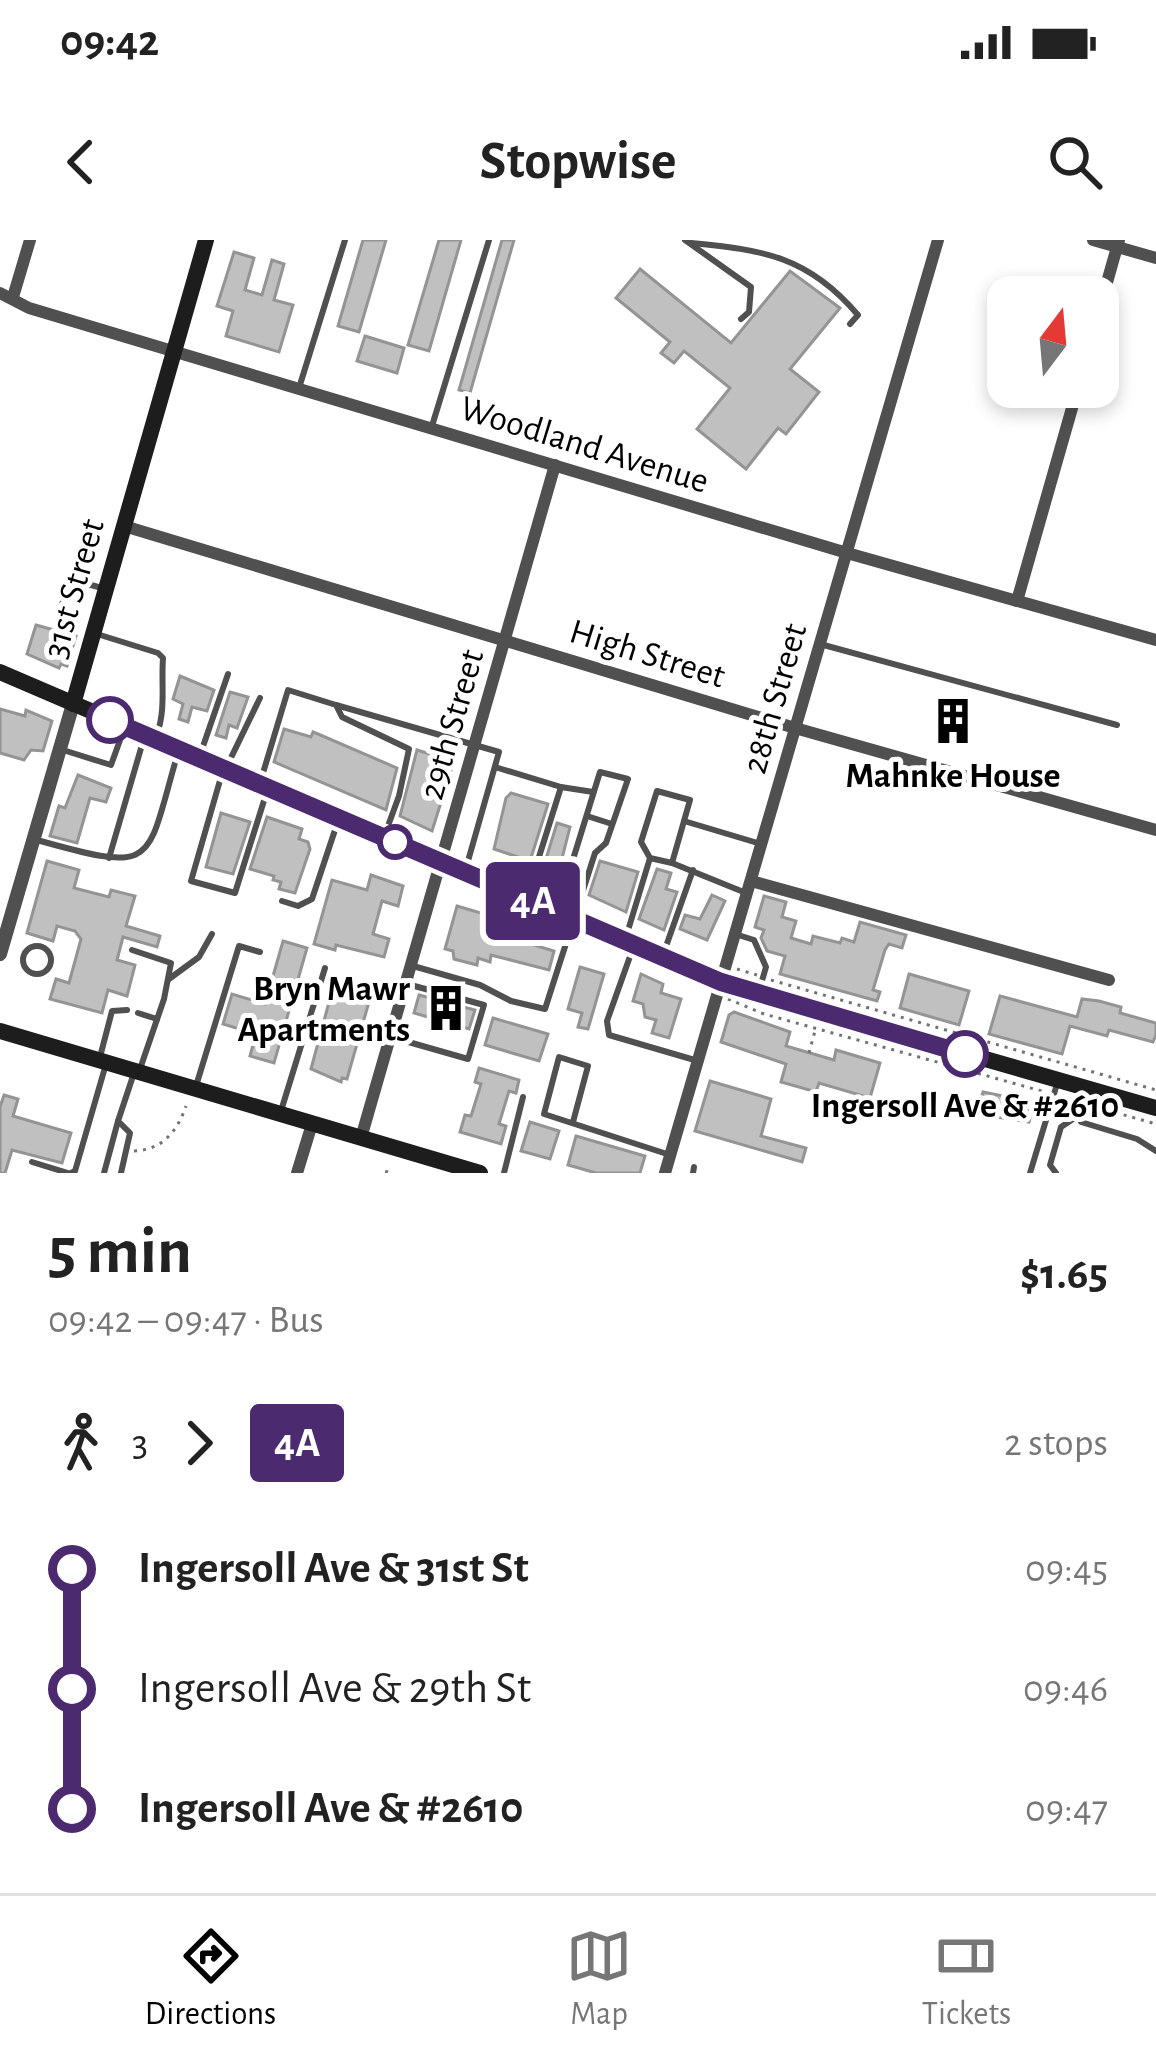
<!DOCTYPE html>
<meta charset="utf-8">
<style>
body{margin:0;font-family:"Alegreya Sans",sans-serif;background:#f2f2f2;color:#222;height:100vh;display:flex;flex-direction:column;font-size:45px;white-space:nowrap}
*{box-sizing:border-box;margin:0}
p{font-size:39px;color:#767676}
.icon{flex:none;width:66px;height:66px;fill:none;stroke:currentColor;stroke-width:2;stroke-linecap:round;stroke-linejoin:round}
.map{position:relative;height:933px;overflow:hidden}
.drawer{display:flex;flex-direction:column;background:#fff;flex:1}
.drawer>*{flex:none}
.badge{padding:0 24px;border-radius:9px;font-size:42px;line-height:78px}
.needle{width:78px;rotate:16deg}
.fabs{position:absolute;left:987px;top:36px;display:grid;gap:24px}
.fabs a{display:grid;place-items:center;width:132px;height:132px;border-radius:24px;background:#fff;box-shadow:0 6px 18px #0003;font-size:60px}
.map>.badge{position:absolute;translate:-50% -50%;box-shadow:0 0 0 6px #fff}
.legs{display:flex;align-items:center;gap:18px;height:132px;padding:0 48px;font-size:39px}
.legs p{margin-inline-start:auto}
.summary{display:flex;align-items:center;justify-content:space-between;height:204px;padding:0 48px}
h1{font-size:66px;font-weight:600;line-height:90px}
ul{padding:0 48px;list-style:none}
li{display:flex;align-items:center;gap:42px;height:120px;font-size:45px}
li i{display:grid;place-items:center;width:18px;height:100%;margin:0 15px;background:currentColor}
li i::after{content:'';width:30px;height:30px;margin:-15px;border:9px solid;border-radius:50%;background:#fff}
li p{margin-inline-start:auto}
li:first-child i{background:linear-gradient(#0000 50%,currentColor 0)}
li:last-child i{background:linear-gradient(currentColor 50%,#0000 0)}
.status{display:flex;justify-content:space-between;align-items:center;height:84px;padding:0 60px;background:#fff;direction:ltr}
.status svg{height:33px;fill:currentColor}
header{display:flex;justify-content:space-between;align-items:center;height:156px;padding:0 48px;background:#fff;font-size:54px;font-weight:600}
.menu{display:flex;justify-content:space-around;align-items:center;height:168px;border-top:3px solid #e0e0e0;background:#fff;font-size:33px;color:#767676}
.menu a{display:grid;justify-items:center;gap:6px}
.menu .current{color:#000}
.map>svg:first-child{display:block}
</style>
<div class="status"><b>09:42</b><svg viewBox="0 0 49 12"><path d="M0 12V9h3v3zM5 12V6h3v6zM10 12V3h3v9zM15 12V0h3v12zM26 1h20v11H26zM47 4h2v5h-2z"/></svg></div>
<header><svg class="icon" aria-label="back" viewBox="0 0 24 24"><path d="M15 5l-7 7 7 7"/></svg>Stopwise<svg class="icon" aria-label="search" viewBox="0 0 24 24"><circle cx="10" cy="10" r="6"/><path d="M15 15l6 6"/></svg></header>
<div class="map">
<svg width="1156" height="933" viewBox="0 0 1156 933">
<rect width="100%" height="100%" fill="#fff"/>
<!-- building -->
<g fill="#c0c0c0" stroke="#949494" stroke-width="3">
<path d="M363,0H386L359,92L338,86Z"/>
<path d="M439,0H461L429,111L408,105Z"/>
<path d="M502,0H514L470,153L459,150Z"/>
<path d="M234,12L254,18L245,50L262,55L272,20L284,24L274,60L293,65L279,112L226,96L233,71L217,66Z"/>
<path d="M640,29L731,103L790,31L840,68L790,129L819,152L786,194L778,188L746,229L697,189L730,148L684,111L674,123L661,113L670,102L616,58Z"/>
<path d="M365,96L404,108L397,133L357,121Z"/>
<path d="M36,385L76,396L67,426L61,424L59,428L27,414Z"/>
<path d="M180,436L214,450L207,471L192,467L188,482L179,479L183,464L173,459Z"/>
<path d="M230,452L248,457L237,488L229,485L226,498L216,495Z"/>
<path d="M0,469L25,476L26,470L52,481L43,511L31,510L24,520L0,513Z"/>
<path d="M284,489L311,497L313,492L318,494L397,528L386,570L274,522Z"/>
<path d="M417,510L454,521L432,591L400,576Z"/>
<path d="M78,535L111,548L106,562L90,558L77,603L50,596L59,566L65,568Z"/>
<path d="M511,553L548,564L530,621L494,609L506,558Z"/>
<path d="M221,573L250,582L233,634L206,627Z"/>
<path d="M267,577L302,589L299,599L308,602L310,609L295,653L279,649L281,642L273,640L274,636L250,629Z"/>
<path d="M557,583L570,587L556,642L541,635Z"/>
<path d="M47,621L79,630L74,648L109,657L111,650L135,656L126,686L160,696L157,707L123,697L117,720L135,725L127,756L108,750L102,773L50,759L56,739L69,743L81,699L75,691L57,686L53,701L27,693Z"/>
<path d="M600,621L638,632L626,672L589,655Z"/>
<path d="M657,629L671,633L666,649L677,652L664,690L639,679Z"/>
<path d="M371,635L403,646L398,666L382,661L373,694L389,699L384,717L336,705L335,710L314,704L332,640L367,650Z"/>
<path d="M712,655L725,661L707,700L680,689L685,675L700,679Z"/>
<path d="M764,656L786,662L782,677L796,681L791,698L811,704L813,696L840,703L842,698L854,702L860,682L906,695L902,708L889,704L885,710L873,750L880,752L877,761L780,734L785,716L767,711L761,698L764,690L755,687Z"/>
<path d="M457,666L501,679L497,694L554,711L549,730L491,715L490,722L478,718L477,725L454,719L453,711L445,709Z"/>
<path d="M283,701L307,708L274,823L250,816L256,794L223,784L232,754L265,764Z"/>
<path d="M580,727L604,734L588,789L578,787L582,773L568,769Z"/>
<path d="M641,734L663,744L661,753L681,759L669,798L652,793L656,780L645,777L643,764L633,761Z"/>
<path d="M909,734L969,751L959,785L900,768Z"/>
<path d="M339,748L365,755L364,760L369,762L347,839L342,838L341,842L311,829L332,751L338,753Z"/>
<path d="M419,755L475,770L469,789L414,773Z"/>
<path d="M1000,756L1077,777L1082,759L1099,761L1121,767L1120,773L1156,783V795L1153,802L1109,790L1107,796L1070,786L1062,814L989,794Z"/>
<path d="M734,772L790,792L786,806L834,820L836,810L880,823L870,858L819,843L816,852L781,842L786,824L721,802L729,775Z"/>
<path d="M493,778L548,794L539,821L485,805Z"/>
<path d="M479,828L519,840L516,853L509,851L499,884L506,886L501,904L460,892L465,875L471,876L481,844L475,842Z"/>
<path d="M710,841L771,859L761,896L806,908L802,922L695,891Z"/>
<path d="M983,852L1023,860L1021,867L1032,870L1029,882L976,874Z"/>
<path d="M4,855L18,859L13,876L71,893L62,923L12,910L5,933H0V867Z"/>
<path d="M530,882L559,891L550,919L521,911Z"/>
<path d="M576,896L645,916L640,933H596L568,925Z"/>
</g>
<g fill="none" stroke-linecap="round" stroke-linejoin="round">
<!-- path -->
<g stroke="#727272" stroke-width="3" stroke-dasharray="3 6" stroke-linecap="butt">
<path d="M737,729L757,735"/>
<path d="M771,740L1156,850"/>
<path d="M728,759L764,774L1045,852"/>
<path d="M809,813L815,791"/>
<path d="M1089,865L1156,884"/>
<path d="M134,911C162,910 177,892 186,866"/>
<path d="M386,933L389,926"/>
</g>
<!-- service -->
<g stroke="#505050" stroke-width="6">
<path d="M685,0L751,47L749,72L741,79"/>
<path d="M691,3C763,10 808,16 858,75L850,84"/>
<path d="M299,148L345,0"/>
<path d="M432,186L489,0"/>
<path d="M58,379L69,339L102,348"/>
<path d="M97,394L158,413L163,418C161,445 166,469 157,494"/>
<path d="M820,404L1117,485"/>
<path d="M336,465L499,512L466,628"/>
<path d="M63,510L111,525L124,489"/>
<path d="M200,515L228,434"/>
<path d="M227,526L260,458"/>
<path d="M495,527L561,547L527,655"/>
<path d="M223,530L191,641L235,653L267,551"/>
<path d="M260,543L288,450L336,465L342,477L409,509L399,556L385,594"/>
<path d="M561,547L593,552"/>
<path d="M587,576L612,584"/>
<path d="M684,581L761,604"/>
<path d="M37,600C161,635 145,624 179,509"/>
<path d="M109,618L144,498"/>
<path d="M672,623L746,653"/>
<path d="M282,661L298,666L312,659L338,581"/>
<path d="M735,694L754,700L766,727L759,751"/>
<path d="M626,697L650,618L641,602L657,551L690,560L672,623L650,618"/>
<circle cx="37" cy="720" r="14"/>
<path d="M633,708L607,781L609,795L698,821"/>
<path d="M132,710L171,723L164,759L140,829"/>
<path d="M664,712L693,630"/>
<path d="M413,726L480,745L511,761L545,769L595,613L606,603L628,539L600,532L558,668"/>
<path d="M169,739L199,717L212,694"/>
<path d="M138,773L157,779"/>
<path d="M391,797L468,819L484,765L407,744"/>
<path d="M100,817L112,771L127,770"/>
<path d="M196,846L239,706L260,712"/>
<path d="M1083,851L1078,870L1081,882L1137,899L1156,911"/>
<path d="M281,871L325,728"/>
<path d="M573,882L588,826L559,817L544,874L667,914"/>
<path d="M32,922L68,933"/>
<path d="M71,933L75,931L106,824"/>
<path d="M104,933L118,881"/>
<path d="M121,933L130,893L118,881L134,833"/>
<path d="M504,933L523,857"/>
<path d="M693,933L694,927"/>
<path d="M1030,933L1057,844"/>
<path d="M1056,933L1050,925L1061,887L1079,875"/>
</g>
<!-- minor -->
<g stroke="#505050" stroke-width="12">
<path d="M1093,0L1156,18"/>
<path d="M0,53L29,68L847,313L1156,400"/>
<path d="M13,57L30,0"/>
<path d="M1098,74L1119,0"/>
<path d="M124,286L795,488L1156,590"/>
<path d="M1017,361L1078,147"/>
<path d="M751,641L1109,740"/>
<path d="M361,898L555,225"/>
<path d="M297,933L312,884"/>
<path d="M665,933L938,0"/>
</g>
<!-- tertiary -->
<path stroke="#505050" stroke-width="14" d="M0,714L73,464"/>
<!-- secondary -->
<g stroke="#1d1d1d" stroke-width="16">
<path d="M0,432L734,747L1156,868"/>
<path d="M73,464L206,0"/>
<path d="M0,791L480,933"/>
</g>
</g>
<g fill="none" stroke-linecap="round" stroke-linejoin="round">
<defs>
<path id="line-1" d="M110,480L721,742L965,814"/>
</defs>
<!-- line-1 casing -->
<use href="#line-1" stroke="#fff" stroke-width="27"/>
<!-- line-1 -->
<use href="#line-1" stroke="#4c2a6f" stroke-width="18"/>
</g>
<!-- icons -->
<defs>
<symbol id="building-bare" viewBox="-9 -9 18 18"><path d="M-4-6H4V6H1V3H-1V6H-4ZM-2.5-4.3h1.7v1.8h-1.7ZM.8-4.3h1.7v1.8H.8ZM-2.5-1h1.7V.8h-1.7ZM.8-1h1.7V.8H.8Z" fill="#000" stroke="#fff" stroke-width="2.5" paint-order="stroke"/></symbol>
</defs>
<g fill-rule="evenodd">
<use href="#building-bare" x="920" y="448" width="66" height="66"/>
<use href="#building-bare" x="413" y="735" width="66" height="66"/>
</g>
<!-- markers -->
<g fill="#fff" stroke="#4c2a6f" stroke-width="6">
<circle cx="110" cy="480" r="21"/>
<circle cx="395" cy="602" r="15"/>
<circle cx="965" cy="814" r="21"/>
</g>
<g text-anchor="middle" stroke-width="10" stroke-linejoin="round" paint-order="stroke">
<!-- street labels -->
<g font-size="36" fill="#000" stroke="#fff">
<text transform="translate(585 203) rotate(17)" y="13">Woodland Avenue</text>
<text transform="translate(72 348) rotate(-74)" y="13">31st Street</text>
<text transform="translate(648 412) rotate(17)" y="13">High Street</text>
<text transform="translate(773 458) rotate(-74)" y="13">28th Street</text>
<text transform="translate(450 484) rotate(-74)" y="13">29th Street</text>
</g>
<!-- poi labels -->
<g font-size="36" font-weight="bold" fill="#000" stroke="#fff">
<text x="953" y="547">Mahnke House</text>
<text x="410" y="760" text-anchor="end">Bryn Mawr<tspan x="410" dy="41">Apartments</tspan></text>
</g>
<!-- stop labels -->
<g font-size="36" font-weight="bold" fill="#000" stroke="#fff">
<text x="965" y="877">Ingersoll Ave &amp; #2610</text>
</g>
</g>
</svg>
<div class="fabs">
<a><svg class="needle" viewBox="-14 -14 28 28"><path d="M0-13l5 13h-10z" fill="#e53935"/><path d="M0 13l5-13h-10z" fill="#767676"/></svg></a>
</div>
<b class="badge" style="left:533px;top:661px;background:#4c2a6f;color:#fff">4A</b>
</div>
<section class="drawer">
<div class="summary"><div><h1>5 min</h1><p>09:42 – 09:47 · Bus</p></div><b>$1.65</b></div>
<div class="legs"><svg class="icon" aria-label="walk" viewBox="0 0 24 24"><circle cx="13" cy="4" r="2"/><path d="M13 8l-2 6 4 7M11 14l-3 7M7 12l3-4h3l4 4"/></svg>3<svg class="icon" aria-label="forward" viewBox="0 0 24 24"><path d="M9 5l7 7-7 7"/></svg><b class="badge" style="background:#4c2a6f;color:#fff">4A</b><p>2 stops</p></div>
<ul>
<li><i style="color:#4c2a6f"></i><b>Ingersoll Ave &amp; 31st St</b><p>09:45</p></li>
<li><i style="color:#4c2a6f"></i><span>Ingersoll Ave &amp; 29th St</span><p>09:46</p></li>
<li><i style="color:#4c2a6f"></i><b>Ingersoll Ave &amp; #2610</b><p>09:47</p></li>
</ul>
</section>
<nav class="menu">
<a class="current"><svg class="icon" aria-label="directions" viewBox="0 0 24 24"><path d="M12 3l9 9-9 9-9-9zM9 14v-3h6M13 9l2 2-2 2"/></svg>Directions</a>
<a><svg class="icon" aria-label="map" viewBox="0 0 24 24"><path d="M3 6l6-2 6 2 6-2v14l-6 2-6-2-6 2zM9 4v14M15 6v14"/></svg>Map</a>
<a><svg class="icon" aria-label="tickets" viewBox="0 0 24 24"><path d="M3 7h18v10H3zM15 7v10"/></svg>Tickets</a>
</nav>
